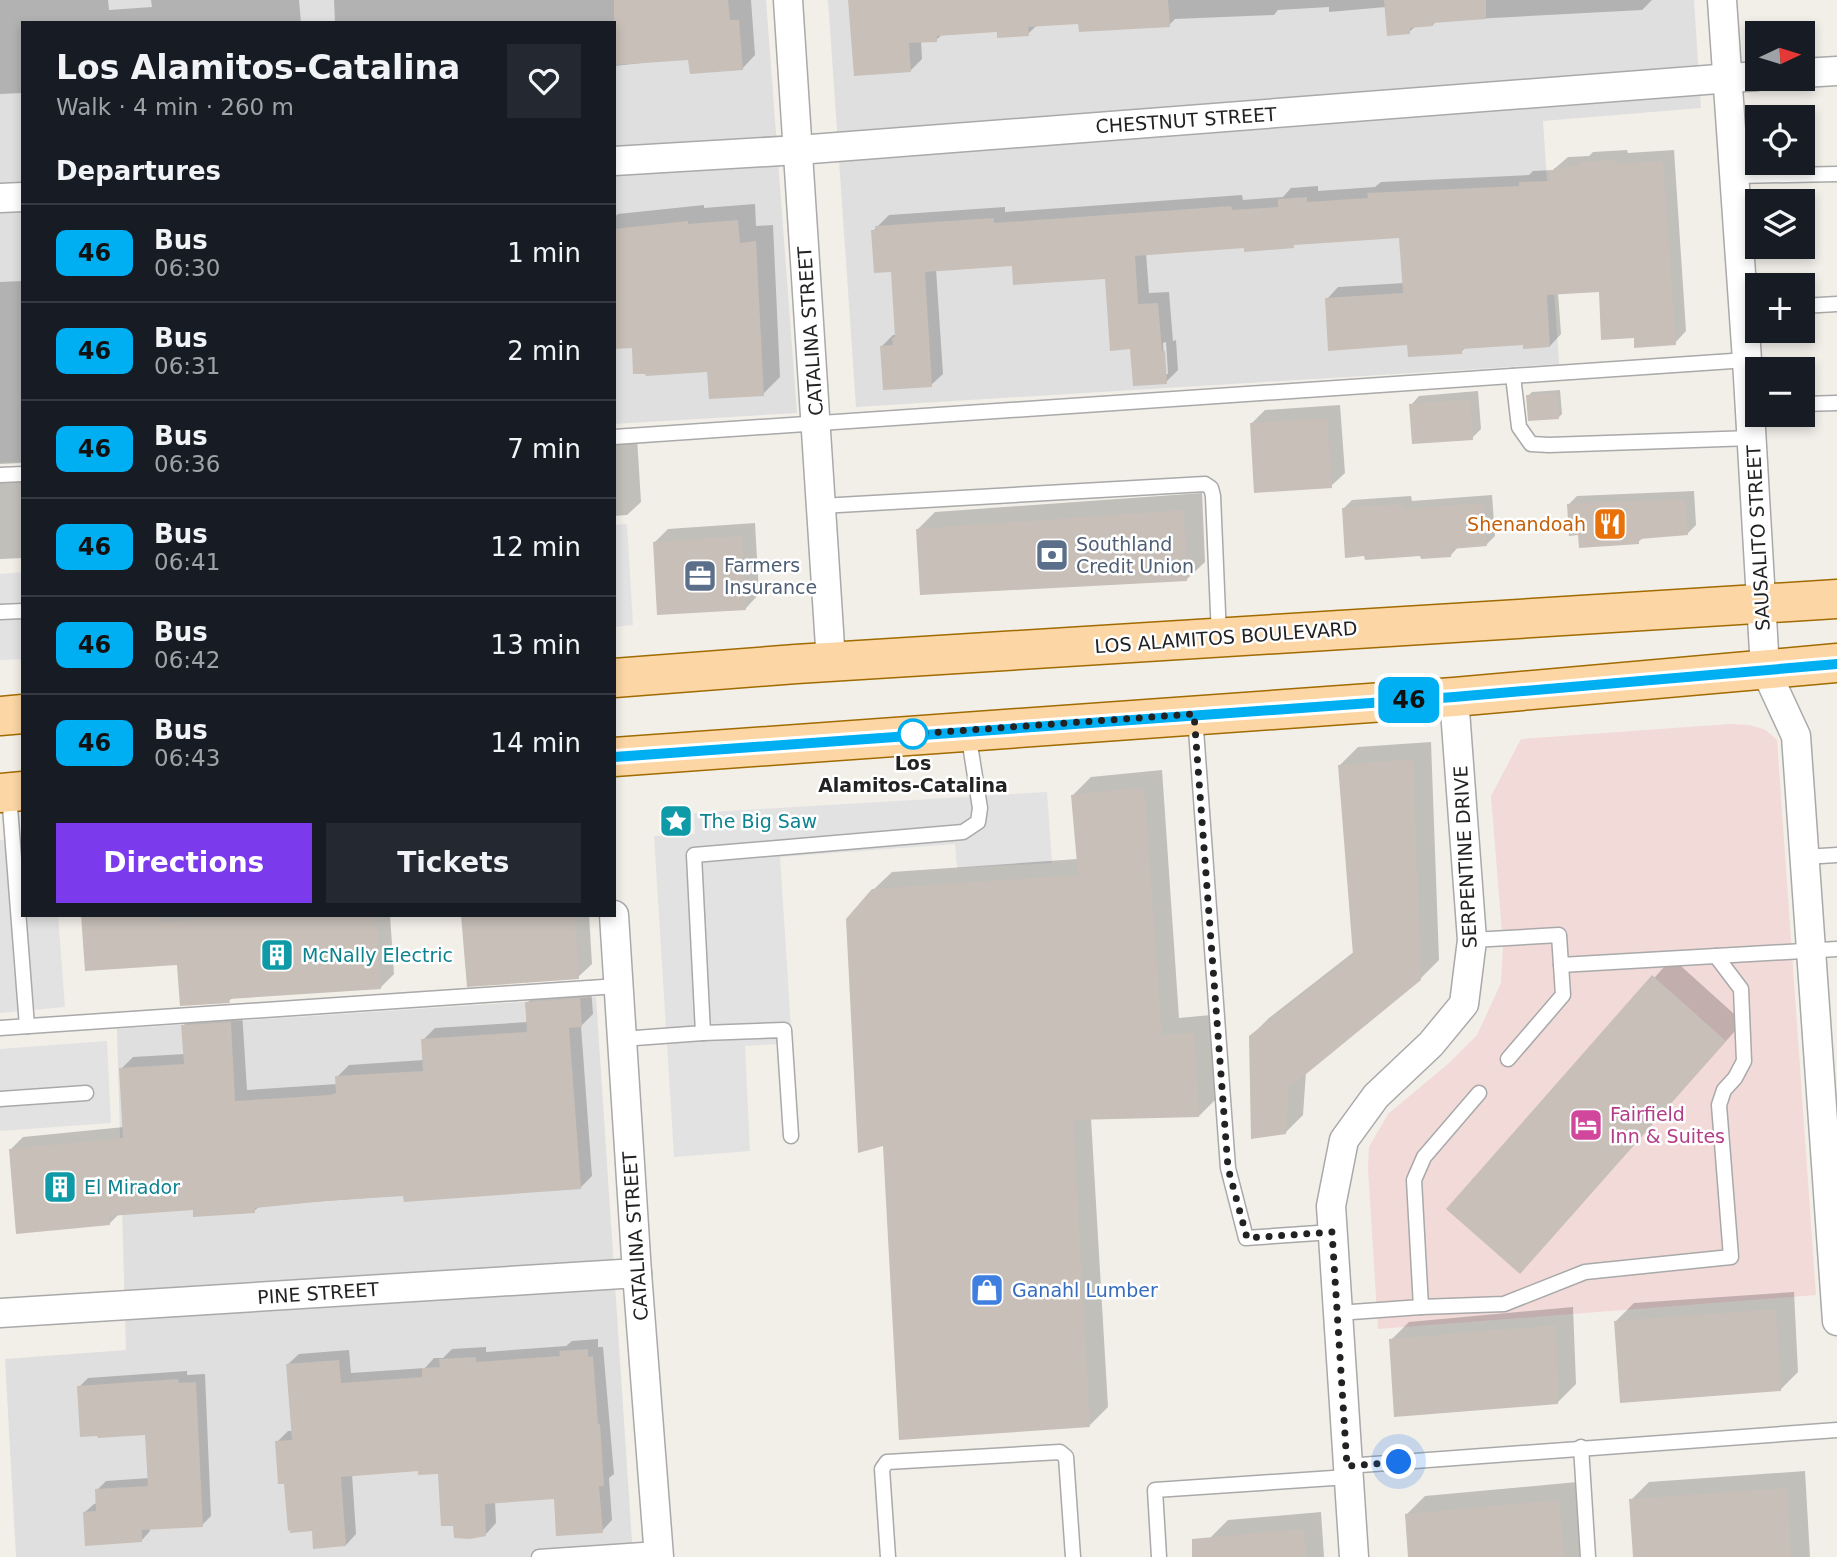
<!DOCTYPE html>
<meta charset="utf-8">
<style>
body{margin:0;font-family:"DejaVu Sans",sans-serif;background:#242831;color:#f1f3f6;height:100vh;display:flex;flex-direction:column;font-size:26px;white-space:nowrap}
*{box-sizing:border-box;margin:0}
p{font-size:23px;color:#9ea1a6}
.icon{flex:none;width:38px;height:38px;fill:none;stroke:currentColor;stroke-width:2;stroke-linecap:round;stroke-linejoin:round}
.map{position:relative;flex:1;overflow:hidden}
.sheet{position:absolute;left:21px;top:21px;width:595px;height:896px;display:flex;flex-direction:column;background:#171b24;border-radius:0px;box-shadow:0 4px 10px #0003}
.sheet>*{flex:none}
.badge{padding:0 14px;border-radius:10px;font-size:24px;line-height:46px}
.needle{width:46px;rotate:86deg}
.buttons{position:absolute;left:1745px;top:21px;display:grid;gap:14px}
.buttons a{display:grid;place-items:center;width:70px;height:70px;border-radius:0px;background:#171b24;box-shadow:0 4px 10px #0003;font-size:35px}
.you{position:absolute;width:35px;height:35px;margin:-18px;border:5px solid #fff;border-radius:50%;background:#1a73e8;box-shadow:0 0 0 10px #1a73e833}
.map>.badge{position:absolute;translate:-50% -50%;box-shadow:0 0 0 4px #fff}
h2{padding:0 35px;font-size:26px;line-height:63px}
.round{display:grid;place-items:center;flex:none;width:74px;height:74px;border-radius:0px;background:#242831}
.summary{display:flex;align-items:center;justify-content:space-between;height:119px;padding:0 35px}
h1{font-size:33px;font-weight:700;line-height:52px}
.cta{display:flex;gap:14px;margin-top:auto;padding:14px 35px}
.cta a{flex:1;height:80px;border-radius:0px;background:#7c3aed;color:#fff;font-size:28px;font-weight:700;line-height:80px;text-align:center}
.cta a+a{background:#242831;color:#f1f3f6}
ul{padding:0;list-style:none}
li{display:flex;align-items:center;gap:21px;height:98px;padding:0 35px;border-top:2px solid #363941}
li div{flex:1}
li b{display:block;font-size:26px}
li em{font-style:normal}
li .badge{min-width:77px;font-weight:700;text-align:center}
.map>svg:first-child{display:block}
</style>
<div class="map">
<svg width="1837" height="1557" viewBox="0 0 1837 1557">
<rect width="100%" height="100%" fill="#f2efe9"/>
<!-- residential -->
<g fill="#e0dfdf">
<path d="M0,0H766L797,413L614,424V23H23V462L0,463Z"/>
<path d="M828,0H1694L1701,108L1543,121L1559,364L856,407Z"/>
<path d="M596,997L633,1557H16L5,1359L126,1350L117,1029Z"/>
</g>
<!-- commercial -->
<path fill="#f2dad9" d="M1729,724L1750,725L1766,730L1777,740L1816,1295L1378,1329L1368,1168L1369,1147L1388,1114L1449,1063L1477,1035L1501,983L1503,945L1491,796L1521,739Z"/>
<!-- parking -->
<g fill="#e2e2e2">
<path d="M627,524L633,625L614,627V525Z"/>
<path d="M23,572V659L0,660V574Z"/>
<path d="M1047,792L1052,863L957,868L955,844L780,857L792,1043L745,1046L750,1151L674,1157L654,836L695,834L694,813Z"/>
<path d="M21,837L23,915H58L65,1007L0,1013V840Z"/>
<path d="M107,1041L111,1123L0,1131V1049Z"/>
</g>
<!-- shadow -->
<g fill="#0003" fill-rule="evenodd">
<path d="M0,0H108L109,10L152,7L151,0H299L301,23H23V93L0,94Z"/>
<path d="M334,0H751L755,55L742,69L689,58L614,66V23H331L335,22Z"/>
<path d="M850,0H1652L1642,10L1436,21L1433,25L1416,26L1409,32L1386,7L1329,12V7L1278,10L1274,15L1175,19L1169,25L1080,22L1037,25L1028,34L999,30L943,34L936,40L921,41L922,59L911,70Z"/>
<path d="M1627,150L1628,153L1674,150L1686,331L1675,343L1635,336L1600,290L1558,293L1561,334L1550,346L1525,343L1466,347L1461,352L1408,344L1327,299L1338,287L1404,283L1401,236L1296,243L1293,246H1246L1146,253L1149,293L1169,292L1173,341L1176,340L1178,370L1166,382L1132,347L1107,278L1014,264L936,269L943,374L931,385L881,347L893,335H897L893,270L873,231L889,215L1005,207V212L1242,195L1243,200L1283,197L1291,188L1318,186V191L1375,187L1381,182L1529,175L1533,171L1553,170L1568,157L1589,156L1593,152ZM1166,342L1168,374H1165L1163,343Z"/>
<path d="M755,204L756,226L773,225L780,377L763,394L709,370L633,346L614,347V217L618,214L704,205V208Z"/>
<path d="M23,281V463L0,464V282Z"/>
<path d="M1560,390L1562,414L1558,418L1528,396L1532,392Z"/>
<path d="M1478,391L1481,429L1472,438L1411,405L1419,396Z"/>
<path d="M1340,405L1345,473L1331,486L1251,424L1265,410Z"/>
<path d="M614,438H637L641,502L627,515L614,516Z"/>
<path d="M23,471V558L0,559V477Z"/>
<path d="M1694,491L1696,525L1687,534L1644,537L1638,542L1568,505L1577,496Z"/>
<path d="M1202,493L1205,562L1186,580L917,530L935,512Z"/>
<path d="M1492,495L1495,536L1486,545L1459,546L1451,555L1366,554L1343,509L1352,500L1411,496L1412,501Z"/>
<path d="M755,523L759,594L746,608L655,542L668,529Z"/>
<path d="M1431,742L1439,960L1420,979L1306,1072L1303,1115L1285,1133L1251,1036L1269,1018L1355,951L1340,765L1358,747Z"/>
<path d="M1162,770L1179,1018L1211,1015L1217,1098L1199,1116L1091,1118L1108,1407L1090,1425L873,890L892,872L1078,859L1073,795L1091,777Z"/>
<path d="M83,915H390L394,974L380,988L233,997L229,1001L178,963Z"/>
<path d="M463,915H589L592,964L578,977Z"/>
<path d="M1672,958L1743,1022L1537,1254L1449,1209Z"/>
<path d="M591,987L593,1014L581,1026L592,1176L580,1188L405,1195L260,1206L254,1211L194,1209L119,1214L109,1224L11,1149L23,1137L124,1127L121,1069L133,1057L185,1054L183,1026L195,1014L242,1011L247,1090L337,1084V1077L349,1065L424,1060L423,1040L435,1028L528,1022L527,1003L539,991Z"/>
<path d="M1794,1292L1798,1372L1780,1390L1616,1321L1634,1303Z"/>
<path d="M1573,1307L1576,1384L1558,1402L1391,1340L1409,1322Z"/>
<path d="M598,1339V1347H603L614,1474L609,1478L612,1520L602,1531L556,1497L495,1501L496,1523L486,1534L440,1472L420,1469L352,1474L356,1534L346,1545L313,1530L286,1482L277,1442L288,1431H293L288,1364L299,1354L349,1350L351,1373L425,1368L434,1358H443L452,1349L486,1347V1352L566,1346L572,1341Z"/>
<path d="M187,1371V1375L205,1374L211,1516L202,1525L150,1527V1531L142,1540L85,1512L94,1504L98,1503L97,1490L106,1481L149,1478L146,1433L79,1387L88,1378Z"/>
<path d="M1805,1471L1810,1557H1635L1631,1500L1649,1482Z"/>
<path d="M1577,1482L1582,1557H1409L1406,1515L1425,1496Z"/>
<path d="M1321,1512L1324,1557H1211L1210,1538L1228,1520Z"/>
</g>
<!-- building -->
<g fill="#c7bfb8">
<path d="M614,0H728L730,20H739L743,70L690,74L688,60L614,65Z"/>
<path d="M848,0H1168L1170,27L1079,32L1078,24L1028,27L1029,36L997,38V32L937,36V42L909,43L911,72L854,76Z"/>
<path d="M1384,0H1486V19L1433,23V26L1410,28V34L1387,36Z"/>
<path d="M1617,160V164L1663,161L1676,345L1634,348V338L1601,340L1599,292L1547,295L1550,347L1523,349V345L1462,349V354L1408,357L1407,345L1328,351L1325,298L1403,293L1399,238L1294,245V248L1244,252V248L1135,256L1138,304L1158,303L1162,351H1165L1167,384L1133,386L1130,349L1110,351L1105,279L1013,285L1012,266L925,272L932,387L883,390L880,346L893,345L892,338L895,337L891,272L874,273L871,230H876L875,226L994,218V223L1231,206L1232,210L1278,207V199L1307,197V202L1368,198L1367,193L1519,186V182L1550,181L1549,171H1555L1554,168L1580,166V162Z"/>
<path d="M738,220L740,243L756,241L764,396L709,399L707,372L646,376L645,374H633L632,348L614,349V229L688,221V224Z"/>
<path d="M1557,393L1559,419L1528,421L1526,395Z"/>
<path d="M1470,399L1473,440L1412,444L1409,404Z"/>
<path d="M1327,418L1332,488L1254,493L1250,423Z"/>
<path d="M1685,499L1688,535L1639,539V544L1579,548L1578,535L1569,536L1567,504Z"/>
<path d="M1484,503L1487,546L1451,549V557L1421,559L1420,556L1365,560L1364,556L1345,558L1342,508L1403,504V509Z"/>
<path d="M1184,510L1187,581L920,595L916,529Z"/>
<path d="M742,536L746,610L657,615L653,542Z"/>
<path d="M1413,759L1421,980L1289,1088L1286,1134L1251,1139L1249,1036L1353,955L1338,765Z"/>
<path d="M1144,787L1162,1035L1194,1033L1199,1117L1073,1120L1090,1427L899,1440L883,1146L858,1153L846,919L872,889L1078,875L1071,795Z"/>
<path d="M81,915H161L162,922L244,915H376L381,989L229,999L230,1003L180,1006L177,965L85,971Z"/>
<path d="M461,915H575L579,979L467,987Z"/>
<path d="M1652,975L1726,1041L1520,1274L1446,1209Z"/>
<path d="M580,998L582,1027L569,1028L581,1189L404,1202L403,1196L325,1201L255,1208V1213L193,1217V1210L109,1216L110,1225L16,1234L9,1149L123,1138L119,1068L184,1064L181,1025L231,1022L235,1101L330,1095L336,1093L335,1076L423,1071L421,1039L527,1032L525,1002Z"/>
<path d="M1776,1309L1781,1391L1620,1403L1614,1321Z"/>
<path d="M1556,1325L1558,1404L1394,1417L1389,1339Z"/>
<path d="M588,1349V1357L593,1356L598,1424H600L604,1486H599L603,1533L556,1536L554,1499L485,1504L486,1536L470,1539L454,1538L453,1526H441L438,1474L418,1475V1471L341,1477L346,1546L313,1549L312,1531L290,1533V1530L288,1531L284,1484H278L275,1441L292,1440L286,1364L339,1360L341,1383L422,1377V1368L440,1367L439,1359L476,1357V1362L560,1356L559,1351Z"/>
<path d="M178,1379L179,1383L196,1382L203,1527L142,1530V1542L85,1546L83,1512L96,1511L95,1489L148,1486L145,1435L98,1438L97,1436L80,1437L77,1386Z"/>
<path d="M1787,1488L1791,1557H1633L1629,1499Z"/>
<path d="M1559,1500L1564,1557H1408L1405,1514Z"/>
<path d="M1304,1529L1306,1557H1192V1539Z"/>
</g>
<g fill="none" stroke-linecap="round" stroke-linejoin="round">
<defs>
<g id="service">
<path d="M1734,176L1837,174"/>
<path d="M1802,306L1837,304"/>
<path d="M1513,376L1519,427L1531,444L1549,445L1752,438"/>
<path d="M1802,404L1837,403"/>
<path d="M614,437L1747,360"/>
<path d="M0,475L23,474"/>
<path d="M821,506L1205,484L1211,488L1213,496L1219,636"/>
<path d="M0,612L23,611"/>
<path d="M1195,716L1228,1168L1246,1238L1332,1232"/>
<path d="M9,794L27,1026"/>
<path d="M1804,857L1837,855"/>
<path d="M1472,940L1559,935L1561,965L1837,949"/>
<path d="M0,1028L618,986"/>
<path d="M703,1033L784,1030L791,1136"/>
<path d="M622,1039L703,1033L694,855L963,832L978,822L980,808L968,732"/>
<path d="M1508,1059L1563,995L1561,965"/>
<path d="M1479,1093L1424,1157L1414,1180L1421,1307L1504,1304L1585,1272L1731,1257L1719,1105L1724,1090L1735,1078L1744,1061L1741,989L1716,956"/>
<path d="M0,1099L86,1093"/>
<path d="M1338,1313L1421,1307"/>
<path d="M1581,1447L1588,1557"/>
<path d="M1347,1466L1837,1430"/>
<path d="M539,1557L658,1549"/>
<path d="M888,1557L882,1469L887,1462L1060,1452L1066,1457L1073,1557"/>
<path d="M1159,1557L1155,1490L1348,1477"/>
</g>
<g id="minor">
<path d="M788,0L831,662"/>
<path d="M1722,0L1747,360L1765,669L1796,736L1837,1321"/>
<path d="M1802,73L1837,71"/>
<path d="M614,161L798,150L1757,76"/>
<path d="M0,198L23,197"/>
<path d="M614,915L637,1273L659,1557"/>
<path d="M0,1313L637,1273"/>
<path d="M1354,1557L1331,1206L1344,1140L1376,1096L1431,1044L1464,1004L1472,940L1454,697"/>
</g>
<g id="primary">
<path d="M614,678L796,664L1837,599"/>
<path d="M0,716L23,714"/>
<path d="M614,757L1454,697L1837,663"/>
<path d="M0,793L23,791"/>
</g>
</defs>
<!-- service casing -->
<use href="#service" stroke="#a9a9a9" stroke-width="17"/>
<!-- minor casing -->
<use href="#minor" stroke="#a9a9a9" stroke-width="31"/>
<!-- primary casing -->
<use href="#primary" stroke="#a06b00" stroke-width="41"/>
<!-- service -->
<use href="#service" stroke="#fff" stroke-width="14"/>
<!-- minor -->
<use href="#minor" stroke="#fff" stroke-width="28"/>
<!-- primary -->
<use href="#primary" stroke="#fcd6a4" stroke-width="38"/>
</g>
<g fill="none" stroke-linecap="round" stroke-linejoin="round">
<defs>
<path id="line" d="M614,757L1454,697L1837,664"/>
</defs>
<!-- line casing -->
<use href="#line" stroke="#fff" stroke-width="16"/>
<!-- line -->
<use href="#line" stroke="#00aff2" stroke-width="10"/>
<!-- walk -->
<path stroke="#222" stroke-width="7" stroke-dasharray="0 12.6" d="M913,734L1194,714L1228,1168L1247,1238L1332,1232L1347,1466L1399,1462"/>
</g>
<!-- icons -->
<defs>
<symbol id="restaurant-square" viewBox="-11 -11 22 22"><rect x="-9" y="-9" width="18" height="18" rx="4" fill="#e8710a" stroke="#fff"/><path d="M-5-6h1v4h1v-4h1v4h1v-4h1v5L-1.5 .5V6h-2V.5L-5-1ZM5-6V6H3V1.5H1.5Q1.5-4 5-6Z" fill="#fff"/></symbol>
<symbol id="bank-square" viewBox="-11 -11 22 22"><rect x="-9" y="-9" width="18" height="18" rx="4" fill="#5c6f8a" stroke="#fff"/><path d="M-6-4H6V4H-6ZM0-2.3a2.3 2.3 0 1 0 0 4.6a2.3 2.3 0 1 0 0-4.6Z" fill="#fff"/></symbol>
<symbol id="office-square" viewBox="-11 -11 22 22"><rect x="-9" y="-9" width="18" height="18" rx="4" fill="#5c6f8a" stroke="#fff"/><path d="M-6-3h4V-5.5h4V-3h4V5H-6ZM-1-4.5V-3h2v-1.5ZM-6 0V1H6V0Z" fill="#fff"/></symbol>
<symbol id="sight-square" viewBox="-11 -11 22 22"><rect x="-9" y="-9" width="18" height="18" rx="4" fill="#0f9aa8" stroke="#fff"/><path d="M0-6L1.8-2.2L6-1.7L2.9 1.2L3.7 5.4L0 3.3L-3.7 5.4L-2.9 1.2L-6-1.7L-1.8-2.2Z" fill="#fff"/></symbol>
<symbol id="building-square" viewBox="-11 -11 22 22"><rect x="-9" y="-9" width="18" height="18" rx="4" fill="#0f9aa8" stroke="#fff"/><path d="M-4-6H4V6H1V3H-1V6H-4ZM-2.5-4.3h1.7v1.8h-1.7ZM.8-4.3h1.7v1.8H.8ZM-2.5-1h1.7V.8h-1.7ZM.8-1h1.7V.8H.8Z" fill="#fff"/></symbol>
<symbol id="hotel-square" viewBox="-11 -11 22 22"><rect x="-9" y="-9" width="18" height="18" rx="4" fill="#d1479c" stroke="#fff"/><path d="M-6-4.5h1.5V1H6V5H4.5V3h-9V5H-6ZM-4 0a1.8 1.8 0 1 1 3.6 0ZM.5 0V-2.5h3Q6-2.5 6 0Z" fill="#fff"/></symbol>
<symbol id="shop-square" viewBox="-11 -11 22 22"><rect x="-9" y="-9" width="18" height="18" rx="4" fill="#3f7fe0" stroke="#fff"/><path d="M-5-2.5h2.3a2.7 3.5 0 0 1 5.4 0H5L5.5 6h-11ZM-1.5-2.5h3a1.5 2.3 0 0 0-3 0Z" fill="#fff"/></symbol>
</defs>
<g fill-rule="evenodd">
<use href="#restaurant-square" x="1591" y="505" width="38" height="38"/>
<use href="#bank-square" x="1033" y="536" width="38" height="38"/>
<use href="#office-square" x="681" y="557" width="38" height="38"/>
<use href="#sight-square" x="657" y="802" width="38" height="38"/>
<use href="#building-square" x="258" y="936" width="38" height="38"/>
<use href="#hotel-square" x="1567" y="1106" width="38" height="38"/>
<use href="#building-square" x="41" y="1168" width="38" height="38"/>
<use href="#shop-square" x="968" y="1271" width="38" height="38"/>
</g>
<!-- markers -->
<circle fill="#fff" stroke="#00aff2" stroke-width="3.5" cx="913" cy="734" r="14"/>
<g text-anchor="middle" stroke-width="5" stroke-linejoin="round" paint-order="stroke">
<!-- street labels -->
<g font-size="19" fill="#222" stroke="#fff">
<text transform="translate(1186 120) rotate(-4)" y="7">CHESTNUT STREET</text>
<text transform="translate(810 331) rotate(-94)" y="7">CATALINA STREET</text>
<text transform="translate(1758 538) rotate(-93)" y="7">SAUSALITO STREET</text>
<text transform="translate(1226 637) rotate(-4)" y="7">LOS ALAMITOS BOULEVARD</text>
<text transform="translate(1465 857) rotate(-93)" y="7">SERPENTINE DRIVE</text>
<text transform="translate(635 1236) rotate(-94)" y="7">CATALINA STREET</text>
<text transform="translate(318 1293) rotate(-4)" y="7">PINE STREET</text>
</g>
<!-- food labels -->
<g font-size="19" fill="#c56008" stroke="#fff" text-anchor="end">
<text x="1586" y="531">Shenandoah</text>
</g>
<!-- service labels -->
<g font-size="19" fill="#4e5e75" stroke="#fff" text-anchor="start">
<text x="1076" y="551">Southland<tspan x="1076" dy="22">Credit Union</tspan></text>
<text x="724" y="572">Farmers<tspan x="724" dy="22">Insurance</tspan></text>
</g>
<!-- stop labels -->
<g font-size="19" font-weight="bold" fill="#222" stroke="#fff">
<text x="913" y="770">Los<tspan x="913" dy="22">Alamitos-Catalina</tspan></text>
</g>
<!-- culture labels -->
<g font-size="19" fill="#0d838f" stroke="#fff" text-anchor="start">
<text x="700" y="828">The Big Saw</text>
<text x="302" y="962">McNally Electric</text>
<text x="84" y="1194">El Mirador</text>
</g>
<!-- hotel labels -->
<g font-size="19" fill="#b23c85" stroke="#fff" text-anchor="start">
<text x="1610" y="1121">Fairfield<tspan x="1610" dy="22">Inn &amp; Suites</tspan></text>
</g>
<!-- shop labels -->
<g font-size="19" fill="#366cbe" stroke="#fff" text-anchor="start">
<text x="1012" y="1297">Ganahl Lumber</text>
</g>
</g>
</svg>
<div class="buttons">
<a><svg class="needle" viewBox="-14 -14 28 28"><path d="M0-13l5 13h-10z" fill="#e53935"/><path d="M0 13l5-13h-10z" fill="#9ea1a6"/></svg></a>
<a><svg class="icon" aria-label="locate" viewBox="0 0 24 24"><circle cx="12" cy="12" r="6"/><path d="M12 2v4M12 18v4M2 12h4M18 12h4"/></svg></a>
<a><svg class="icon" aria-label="layers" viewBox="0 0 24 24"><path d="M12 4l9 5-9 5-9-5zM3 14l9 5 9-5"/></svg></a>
<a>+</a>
<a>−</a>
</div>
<div class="you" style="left:1399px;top:1462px"></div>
<b class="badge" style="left:1409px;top:700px;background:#00aff2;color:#111">46</b>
<section class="sheet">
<div class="summary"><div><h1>Los Alamitos-Catalina</h1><p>Walk · 4 min · 260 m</p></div><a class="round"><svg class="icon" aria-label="heart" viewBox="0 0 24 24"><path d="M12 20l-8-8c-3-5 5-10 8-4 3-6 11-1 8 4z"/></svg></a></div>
<h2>Departures</h2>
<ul>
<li><span class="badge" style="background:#00aff2;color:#111">46</span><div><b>Bus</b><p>06:30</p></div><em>1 min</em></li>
<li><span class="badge" style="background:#00aff2;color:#111">46</span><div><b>Bus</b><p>06:31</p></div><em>2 min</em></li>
<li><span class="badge" style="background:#00aff2;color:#111">46</span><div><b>Bus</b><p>06:36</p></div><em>7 min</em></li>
<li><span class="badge" style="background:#00aff2;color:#111">46</span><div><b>Bus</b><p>06:41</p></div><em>12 min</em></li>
<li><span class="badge" style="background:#00aff2;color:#111">46</span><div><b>Bus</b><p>06:42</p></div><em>13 min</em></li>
<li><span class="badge" style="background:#00aff2;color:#111">46</span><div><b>Bus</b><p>06:43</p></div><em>14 min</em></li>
</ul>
<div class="cta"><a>Directions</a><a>Tickets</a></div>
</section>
</div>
